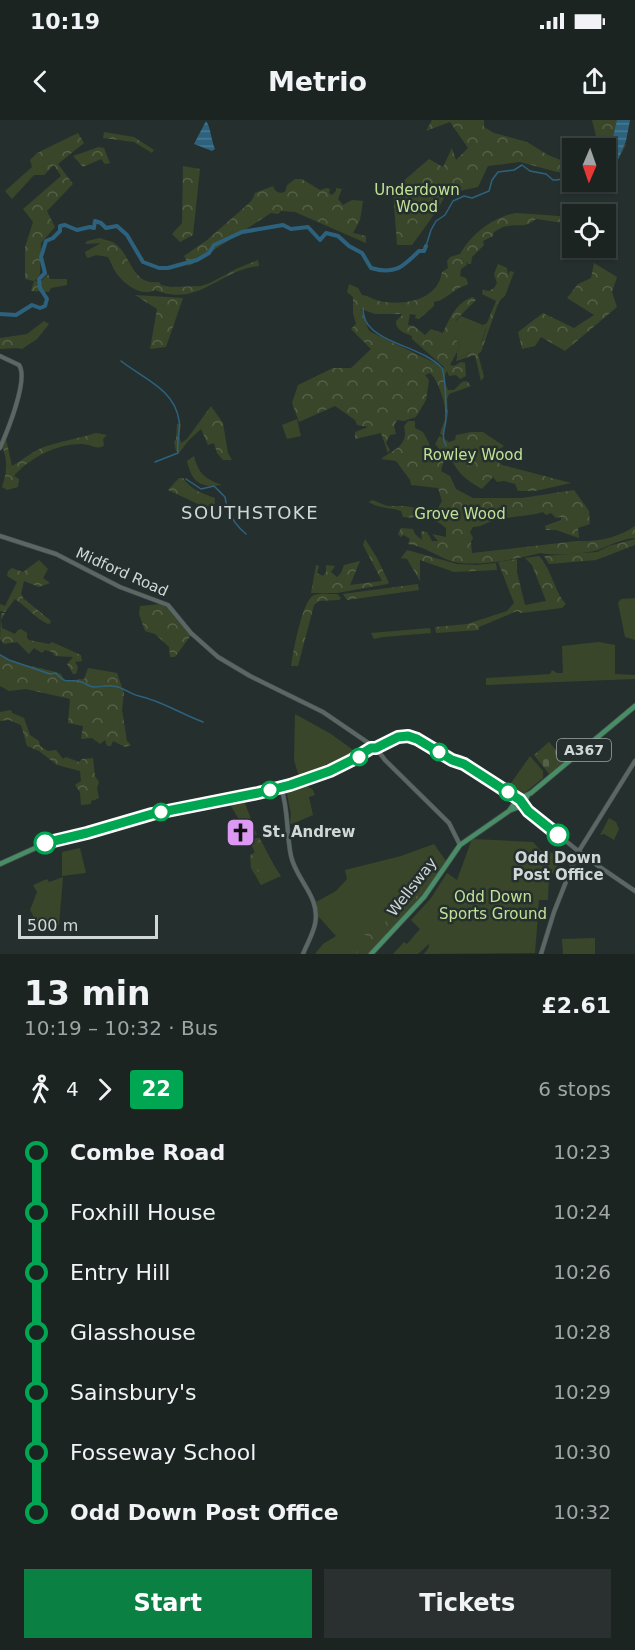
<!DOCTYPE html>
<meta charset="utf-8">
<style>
body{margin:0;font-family:"DejaVu Sans",sans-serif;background:#29302f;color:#f1f3f6;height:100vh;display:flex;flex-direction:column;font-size:22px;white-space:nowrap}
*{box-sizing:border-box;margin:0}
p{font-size:20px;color:#a0a4a5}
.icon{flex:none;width:33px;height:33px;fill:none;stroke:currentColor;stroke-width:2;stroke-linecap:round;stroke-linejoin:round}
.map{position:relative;height:834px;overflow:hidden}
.side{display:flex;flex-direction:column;background:#1c2422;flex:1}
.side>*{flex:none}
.badge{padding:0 12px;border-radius:4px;font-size:21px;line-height:39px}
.needle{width:39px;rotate:182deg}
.buttons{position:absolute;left:562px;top:18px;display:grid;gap:12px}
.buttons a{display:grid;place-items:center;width:54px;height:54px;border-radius:0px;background:#1c2422;box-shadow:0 2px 4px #0004,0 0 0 2px #3a4140;font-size:30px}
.scale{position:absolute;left:18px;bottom:15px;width:140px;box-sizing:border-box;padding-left:6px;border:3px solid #d0d7d6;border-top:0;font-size:16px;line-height:21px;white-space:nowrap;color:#d0d7d6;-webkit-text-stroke:4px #25302e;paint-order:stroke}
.map>.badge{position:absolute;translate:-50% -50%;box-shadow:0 0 0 3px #fff}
.legs{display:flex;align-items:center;gap:9px;height:66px;padding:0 24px;font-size:20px}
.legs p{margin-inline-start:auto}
.overview{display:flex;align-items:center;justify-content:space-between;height:102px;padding:0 24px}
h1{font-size:33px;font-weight:600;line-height:45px}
.primary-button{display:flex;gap:12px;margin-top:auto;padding:12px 24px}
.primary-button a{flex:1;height:69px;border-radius:0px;background:#0b8043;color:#fff;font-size:24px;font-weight:600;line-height:69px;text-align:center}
.primary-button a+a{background:#29302f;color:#f1f3f6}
ul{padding:0 24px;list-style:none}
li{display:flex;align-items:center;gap:21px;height:60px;font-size:22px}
li i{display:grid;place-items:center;width:9px;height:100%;margin:0 8px;background:currentColor}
li i::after{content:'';width:15px;height:15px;margin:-8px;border:4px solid;border-radius:50%;background:#1c2422}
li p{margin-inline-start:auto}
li:first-child i{background:linear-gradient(#0000 50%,currentColor 0)}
li:last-child i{background:linear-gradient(currentColor 50%,#0000 0)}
.status{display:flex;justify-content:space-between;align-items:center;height:42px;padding:0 30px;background:#1c2422;direction:ltr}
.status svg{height:16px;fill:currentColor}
header{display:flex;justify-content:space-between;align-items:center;height:78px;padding:0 24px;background:#1c2422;font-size:27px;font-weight:600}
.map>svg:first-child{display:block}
</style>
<div class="status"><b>10:19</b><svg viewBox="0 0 49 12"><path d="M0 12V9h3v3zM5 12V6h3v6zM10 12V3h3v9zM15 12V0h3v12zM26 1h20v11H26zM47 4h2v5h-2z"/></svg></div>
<header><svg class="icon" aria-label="back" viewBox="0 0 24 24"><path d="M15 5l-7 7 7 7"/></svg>Metrio<svg class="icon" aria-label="share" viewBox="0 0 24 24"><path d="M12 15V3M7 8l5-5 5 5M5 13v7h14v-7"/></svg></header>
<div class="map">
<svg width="635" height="834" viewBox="0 0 635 834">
<defs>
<pattern id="forest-crowns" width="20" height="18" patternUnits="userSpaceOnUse" patternTransform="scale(1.5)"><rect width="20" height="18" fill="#3a462a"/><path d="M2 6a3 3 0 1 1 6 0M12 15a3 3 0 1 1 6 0" fill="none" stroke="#556048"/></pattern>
<pattern id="cemetery-stones" width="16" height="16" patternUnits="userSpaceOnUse" patternTransform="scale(1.5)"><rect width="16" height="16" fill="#3a462a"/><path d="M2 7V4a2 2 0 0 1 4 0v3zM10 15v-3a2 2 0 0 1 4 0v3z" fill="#556048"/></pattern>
<pattern id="water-rules" width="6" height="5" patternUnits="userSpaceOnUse" patternTransform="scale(1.5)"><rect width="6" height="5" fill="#2d627f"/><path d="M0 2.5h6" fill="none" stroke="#4a7890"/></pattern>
</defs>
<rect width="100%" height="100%" fill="#25302e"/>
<!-- green -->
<g fill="#3a462a">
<path d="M461,196L483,205L482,207L486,208L479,229L457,238V232L460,226L452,212L453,204Z"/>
<path d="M297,299L301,316L287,319L282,305Z"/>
<path d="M635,478V520L625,517L618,483L621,479Z"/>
<path d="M599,522L615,525V554L635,555V559L486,565V558L550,554L552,550L557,553H563L562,526Z"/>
<path d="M295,594L331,614L360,635L323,652L300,660L294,640Z"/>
<path d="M530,636L543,651V658L522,675L515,674L507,669Z"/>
<path d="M303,663L313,670L315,675L309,677L313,695L292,704L290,703L291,694L287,674H285L284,669Z"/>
<path d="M243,678L257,715H255L247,701L241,703L228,681Z"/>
<path d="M609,698L616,702L619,709L614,720L604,714L600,715Z"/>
<path d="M260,718L272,743L281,756L261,765L251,748L250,735L255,733L249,719Z"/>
<path d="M472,719L533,722L542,732L556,733L558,735L557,752L549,754L548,780H539L538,790L535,793L538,795L535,833L424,834L429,827V824L418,834H393L404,822L407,824L420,809L411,800L431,778L447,753L457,760Z"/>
<path d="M434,724L446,741L416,783L369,834H315L323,824L336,816L318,796L316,782L336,771L347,759L345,750L401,736Z"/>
<path d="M80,728L86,753L62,756V732Z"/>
<path d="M63,757L59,805L39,807L30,790L37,772L33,765L47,759L49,762Z"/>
<path d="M595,818V834H563L562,819Z"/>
</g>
<!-- forest -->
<g fill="url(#forest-crowns)" fill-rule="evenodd">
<path d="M432,0H484V7L494,13L527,22L548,35L573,45V54L557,52L520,42L488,46L478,67L446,74C437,92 424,108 412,125H397L393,70L429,39L443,47L452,28L456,40L468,28L450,2L426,11Z"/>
<path d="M592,0H620L616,11L626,25L606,61V28H599Z"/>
<path d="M104,12L134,17L154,30L152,33L134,22L103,18Z"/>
<path d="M78,13L84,23L58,44L73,64L47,91L55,107L41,123L40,154L35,161L40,162L48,154L50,159H67V165L51,168L49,172L31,171L34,161L25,159V127L33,102L23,89L61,56L54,45L44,55H34L12,79L5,71L32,47L30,40L37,33Z"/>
<path d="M99,27L104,28L110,43L105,44L101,39L83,47L73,36Z"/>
<path d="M183,46L200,49L193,115L180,122L172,114L182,103Z"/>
<path d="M295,59H302L320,70L327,68L330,69L329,73L332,75L336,71V68L342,69L338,79L343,85L352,80L363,81L360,100L353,113L366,116V123L295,92L281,91L278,94L271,93L189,146L184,136L207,120L247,85L252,80L255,73L273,66C275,72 279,74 285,72L287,65Z"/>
<path d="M516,93L573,97V99L564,103L536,99C527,108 518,104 508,106C503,106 498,110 494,112L493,116L483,121L484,125L472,137L471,144H468L466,141L467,145L461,149L460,156L466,158L468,163L467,165C453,168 449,179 434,182V186L419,199L415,198L416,195L410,194L408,205L414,206L425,215L431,209L443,213C450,197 457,182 473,177L476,180L456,200L452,212L460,226L450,245L454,246L461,242L465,243L466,256L460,259L456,255L449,256L447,251C443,257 445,264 448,270H454L462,262L467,261L471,266L449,274L447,279L448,294L443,315L440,314C441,308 444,304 445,299C448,289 438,259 430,253L425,255L429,260L426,280L416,297L404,301L397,300L394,306L396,314L390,315L386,323L390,330L388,333L381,313L355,319V312L368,307L357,305L355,300L335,286L299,302L292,283L298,265L333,248H351L371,229L351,209L356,204L353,193V177L347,172L349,164L358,168L362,175C370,176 377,182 385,182C408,185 438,179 442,152L448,148L447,141L450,137L460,134C471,115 492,97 516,93ZM361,189L375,194H402V195L396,201C395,210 404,213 412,216V219L444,247L442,249L435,243L371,212L368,209Z"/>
<path d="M100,118C104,120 110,120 114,123C131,133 131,166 159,162L161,165L171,167L201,166L210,163L236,149L258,140L259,146C219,150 199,188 155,170C142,177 125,165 117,154C113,149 111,142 108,137L96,135L88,138L86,136L85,132L101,123L85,124L87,121Z"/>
<path d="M594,143L617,157L612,172L617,187L565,231L541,217L535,226L522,229L518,212L543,193L574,208L594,195L567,178L578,164L591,158Z"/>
<path d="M498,144L507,148L508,155L510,151L514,152L505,176L499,181L481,232L478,234L484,257L481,261L475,235L456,241L457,238C477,230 480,231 486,209L482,207L483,205L487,203L496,181L482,174L483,170L489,171L494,168L497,163L494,154Z"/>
<path d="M135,175L183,178L166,227L150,229L157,189Z"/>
<path d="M44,201L49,204L37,219L22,229L17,228L0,229V218L27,214Z"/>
<path d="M211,286L223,303L228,333L232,340H223L217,333L214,323L208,325L201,309L189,320L179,333L176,331L174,322L176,319L177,304H181L179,314L181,323L187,319Z"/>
<path d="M408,301H415V308L423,312L429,323L431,332L441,333L444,340L441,351L450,356L456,369L473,378H522L574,370L589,391L590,404L578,408L579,418L556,410H546L545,406L547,405L561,400V397L556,398L551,393L546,395L543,392C527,397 511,396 495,400C487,402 482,407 473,407L470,412L473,418L471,422L472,433L577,421C597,422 618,418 635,406V418C622,419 610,425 598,430C586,434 553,436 540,433C517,439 474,448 451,441C435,435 425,427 408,424L410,419L404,415L401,417L398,414L401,408L413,409L415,414L422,420L421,411L427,412L432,421H438L432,414L446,417V408L427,394H416L413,398L403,397L401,391C390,387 379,389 369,382L372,380L387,386H405L433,391L437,390L442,381L438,368L411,365L410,360L396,341L381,339C394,329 409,326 404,306Z"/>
<path d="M471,312H483L504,326L494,333L496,341L502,345L571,363L535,371H518L515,364L504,361L497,362L493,357L482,369C465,360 454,350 449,332L445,333L441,331L435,324L440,316L449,322L455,320L456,315Z"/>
<path d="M96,313L107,315L103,319L104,325C98,331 91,324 82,324C58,323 29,338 14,356L19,359L18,367L7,370L2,367C7,353 8,340 2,326L6,319L12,346C24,339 37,328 50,325C66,320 81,318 96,313Z"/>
<path d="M194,336C198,353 205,359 222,365C199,368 192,362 187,341Z"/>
<path d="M179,358H183C191,370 202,373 215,378L214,387L198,384L168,370Z"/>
<path d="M365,419L377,438L389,463L387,464L337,473H311L316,445L319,446L317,453L323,456L326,452V445L335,446L331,452L337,457L341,453L344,445L360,441L350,465L382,461L363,425Z"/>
<path d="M635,419V425L596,440L549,444L544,436L597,432L609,426Z"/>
<path d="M407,430L457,444L476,445L496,443L497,450L454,452L420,440V461L407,439L401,438Z"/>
<path d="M539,436C552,450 555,473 566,484L562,488L521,493L517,491L479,507V510L436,513L435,507L467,504L507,491L514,483L498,442L517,439V452L525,485L546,481L532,445L525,438Z"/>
<path d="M39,440L48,449L43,458L50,463L39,467L24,461L21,474L24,479L50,500L51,503L48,504C35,498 27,487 15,479L5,492L0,491V484L5,486L17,462L7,456L8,451L12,448L23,452Z"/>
<path d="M418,464L419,470L347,480L343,474Z"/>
<path d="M337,474L341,478L339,480L319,481L314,485L298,546H291C293,533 302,480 314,475C320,473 330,474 337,474Z"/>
<path d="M161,484L168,488L191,515L175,537H170L169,527L155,514L145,511L139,494L140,486Z"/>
<path d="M1,493H5L1,500L2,508L15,514L18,510L21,509L27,513V518L29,520L49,524L52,522L81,535L82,541L75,542L78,547L76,554H73L67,544L73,537L55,536L52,532L45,530L42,533L34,528L29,534L17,522L4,524L0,519Z"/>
<path d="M430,508L431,513L383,517L374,519L371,513Z"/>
<path d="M0,536C16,545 42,547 61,554L65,561L84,559L88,548L117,553L124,573L122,590L127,621L131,625L125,627L113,621L111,626H107L105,620L100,624L92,618L81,619L83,606L68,603L70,579L26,569L9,571L0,566Z"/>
<path d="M11,590L12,593L24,598L30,615L39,621L40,626L48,631L56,630L63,639L66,637L79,642L82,639L93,638L95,656L99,662L97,668L99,678L91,681V684L81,685L80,672L75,665L81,661L80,651L57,645L39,631L27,626L21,605L9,600L0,601V592Z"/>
<path d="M259,718L280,756L273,759L270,757L268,745L259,741L262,736L260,733L263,729L261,724L258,722L257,725L260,729L255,744L263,758L268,760L267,762L261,765L252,747L251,735L255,732L250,720Z"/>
<path d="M425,771L408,792L392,800L394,801L398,799V804L370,834H355L362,826L373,823L370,817L362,814L363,811L375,808V814L379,818L387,807L385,801L392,791Z"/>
</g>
<!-- cemetery -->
<path fill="url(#cemetery-stones)" d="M549,622L566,642L550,655L534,635Z"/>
<!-- water -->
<g fill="url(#water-rules)">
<path d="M617,0H630L626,21L617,42L608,49L606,44L614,38L618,28L611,26Z"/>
<path d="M206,1C211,8 211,20 215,29L212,31L194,24Z"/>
</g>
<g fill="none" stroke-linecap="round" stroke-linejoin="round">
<!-- stream -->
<g stroke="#2d627f" stroke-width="1.5">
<path d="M610,39L612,26"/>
<path d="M575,62L577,67L586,62"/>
<path d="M426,126L431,110L436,101L445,95L453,81L464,76L472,78L489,71L492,60L498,52L514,50L522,45L530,51L546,54L553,60C561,61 565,56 573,58"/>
<path d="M363,188C363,196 366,204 372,209C389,225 424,229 442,248C446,260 446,284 446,297C446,310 440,313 446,326"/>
<path d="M121,241C144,259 174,269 179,300C181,311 176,322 178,333L155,342"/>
<path d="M186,359L201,369L214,366L225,377C227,393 234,404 246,414"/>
<path d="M0,535L9,540L50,554L56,553C67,566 68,558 81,562C86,563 89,567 94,567C100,567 107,565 113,566C123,567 130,574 139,576C162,581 181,594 203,602"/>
</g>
<!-- river -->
<path stroke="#2d627f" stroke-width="4" d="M0,194L16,195L32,185L40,188L45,186L47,179L40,168L39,159L45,153L41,137L46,121L53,118L60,111V106L65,105L77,110L90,107L94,108L95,101L101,103L106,108L117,106L127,115L143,142L159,148H168L197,140L209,133L214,125L242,112L283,105L291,109L308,107L320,120L326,113L338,116L349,126L362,133L371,148C395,155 403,147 419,131H424L426,126"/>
<defs>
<g id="secondary">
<path d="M0,236L19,245C29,259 7,312 0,328"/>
<path d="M0,416L56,434L120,467L168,485L191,513L218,537L250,556L323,592L367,622L371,628"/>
<path d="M376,628L385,640L449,703L460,725"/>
<path d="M281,667C289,692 286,712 291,736C296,760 321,777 315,804C313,814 307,824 303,834"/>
<path d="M522,685L534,696L591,741L635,771"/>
<path d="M541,834L554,792L577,734L635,641"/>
</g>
<g id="primary">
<path d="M457,637L461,638L460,642L457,641Z"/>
<path d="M459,642L518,680"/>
<path d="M511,690L521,686L527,677"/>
<path d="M0,744L53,720L87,713L152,694L257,673L307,660L346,644L371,628C381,629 391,617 402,616C423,614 439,636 458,642"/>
<path d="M371,834L424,777L460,725L509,691L517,680L531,673L635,586"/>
</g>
</defs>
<!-- secondary casing -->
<use href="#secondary" stroke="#444d4c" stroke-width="5"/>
<!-- primary casing -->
<use href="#primary" stroke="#444d4c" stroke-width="6"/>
<!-- secondary -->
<use href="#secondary" stroke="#5b6764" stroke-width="4"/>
<!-- primary -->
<use href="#primary" stroke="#488d66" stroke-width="4.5"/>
</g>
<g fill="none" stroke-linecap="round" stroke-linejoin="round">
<defs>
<path id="line-1" d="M45,723L87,713L152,694L258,673L290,665L330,651L352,640L371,628H376L398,617L408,616L417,619L452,640L464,644L520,680L528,691L558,715"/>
</defs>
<!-- line-1 casing -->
<use href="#line-1" stroke="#fff" stroke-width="14"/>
<!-- line-1 -->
<use href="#line-1" stroke="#00a651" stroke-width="9"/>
</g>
<!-- icons -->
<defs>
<symbol id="church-square" viewBox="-11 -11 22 22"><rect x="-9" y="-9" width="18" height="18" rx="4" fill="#dc99f4" stroke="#25302e"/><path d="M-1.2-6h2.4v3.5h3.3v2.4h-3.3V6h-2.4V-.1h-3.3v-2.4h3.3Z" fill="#111"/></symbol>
</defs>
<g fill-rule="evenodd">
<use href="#church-square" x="224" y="696" width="33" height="33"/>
</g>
<!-- markers -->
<g fill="#fff" stroke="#00a651" stroke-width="3">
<circle cx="439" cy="632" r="8"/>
<circle cx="359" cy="637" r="8"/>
<circle cx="270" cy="670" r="8"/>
<circle cx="508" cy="672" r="8"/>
<circle cx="161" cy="692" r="8"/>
<circle cx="558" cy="715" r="10"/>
<circle cx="45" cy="723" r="10"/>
</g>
<g text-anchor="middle" stroke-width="5" stroke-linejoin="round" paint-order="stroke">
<!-- shield labels -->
<rect fill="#25302e" stroke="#9da5a4" stroke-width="1.5" x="557" y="619" width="54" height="22" rx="4.5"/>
<g font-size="14" font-weight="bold" fill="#d0d7d6">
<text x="584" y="635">A367</text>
</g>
<!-- park labels -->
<g font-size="15" fill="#c1e196" stroke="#25302e">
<text x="417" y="75">Underdown<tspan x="417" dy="17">Wood</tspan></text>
<text x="473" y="340">Rowley Wood</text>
<text x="460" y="399">Grove Wood</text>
<text x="493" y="782">Odd Down<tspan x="493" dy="17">Sports Ground</tspan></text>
</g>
<!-- street labels -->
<g font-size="15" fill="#d0d7d6" stroke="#25302e">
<text transform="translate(122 452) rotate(24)" y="5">Midford Road</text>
<text transform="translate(412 767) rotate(-52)" y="5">Wellsway</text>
</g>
<!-- poi labels -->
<g font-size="15" font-weight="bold" fill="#d0d7d6" stroke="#25302e" text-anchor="start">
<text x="262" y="717">St. Andrew</text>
</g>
<!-- stop labels -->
<g font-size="15" font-weight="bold" fill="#d0d7d6" stroke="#25302e">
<text x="558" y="743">Odd Down<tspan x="558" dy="17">Post Office</tspan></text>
</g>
<!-- quarter labels -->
<g font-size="18" letter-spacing="1.5" fill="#d0d7d6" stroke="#25302e">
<text x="250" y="399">SOUTHSTOKE</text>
</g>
</g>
</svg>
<div class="buttons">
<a><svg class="needle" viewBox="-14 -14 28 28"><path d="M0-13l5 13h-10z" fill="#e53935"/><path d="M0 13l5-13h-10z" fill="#a0a4a5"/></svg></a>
<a><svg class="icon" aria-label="locate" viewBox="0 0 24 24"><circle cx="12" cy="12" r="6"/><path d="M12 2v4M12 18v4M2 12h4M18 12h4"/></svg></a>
</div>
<div class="scale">500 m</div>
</div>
<section class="side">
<div class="overview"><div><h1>13 min</h1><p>10:19 – 10:32 · Bus</p></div><b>£2.61</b></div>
<div class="legs"><svg class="icon" aria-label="walk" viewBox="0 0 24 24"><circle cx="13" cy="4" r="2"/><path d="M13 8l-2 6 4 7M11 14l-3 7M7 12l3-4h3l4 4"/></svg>4<svg class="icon" aria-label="forward" viewBox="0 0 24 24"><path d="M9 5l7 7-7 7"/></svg><b class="badge" style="background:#00a651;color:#fff">22</b><p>6 stops</p></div>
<ul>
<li><i style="color:#00a651"></i><b>Combe Road</b><p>10:23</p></li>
<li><i style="color:#00a651"></i><span>Foxhill House</span><p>10:24</p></li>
<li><i style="color:#00a651"></i><span>Entry Hill</span><p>10:26</p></li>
<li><i style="color:#00a651"></i><span>Glasshouse</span><p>10:28</p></li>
<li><i style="color:#00a651"></i><span>Sainsbury's</span><p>10:29</p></li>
<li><i style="color:#00a651"></i><span>Fosseway School</span><p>10:30</p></li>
<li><i style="color:#00a651"></i><b>Odd Down Post Office</b><p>10:32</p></li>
</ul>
<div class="primary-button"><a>Start</a><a>Tickets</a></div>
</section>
